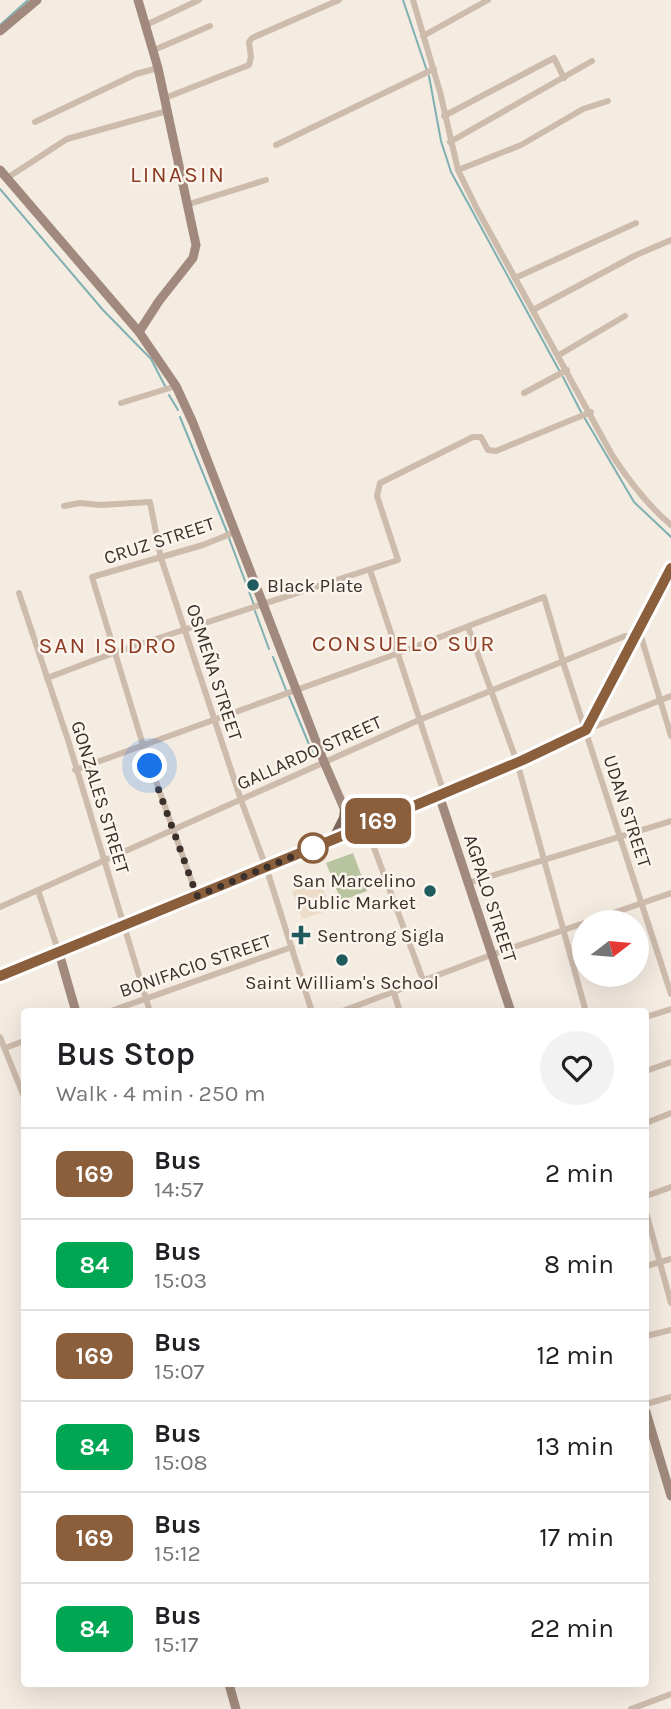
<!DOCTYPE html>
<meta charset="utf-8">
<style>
body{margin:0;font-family:Karla,sans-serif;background:#f2f2f2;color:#202124;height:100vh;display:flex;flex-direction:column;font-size:26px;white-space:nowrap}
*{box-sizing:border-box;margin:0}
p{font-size:23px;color:#757577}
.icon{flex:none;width:38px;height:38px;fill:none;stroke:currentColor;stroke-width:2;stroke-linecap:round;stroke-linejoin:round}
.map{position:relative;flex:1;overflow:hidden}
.drawer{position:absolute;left:21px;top:1008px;width:628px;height:679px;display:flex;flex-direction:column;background:#fff;border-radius:7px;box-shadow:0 7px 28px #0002}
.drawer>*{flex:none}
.badge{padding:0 14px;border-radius:10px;font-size:24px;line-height:46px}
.needle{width:46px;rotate:74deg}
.tools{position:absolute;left:572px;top:910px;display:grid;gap:14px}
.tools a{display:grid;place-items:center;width:77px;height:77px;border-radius:50%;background:#fff;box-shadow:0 7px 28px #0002;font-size:35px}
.you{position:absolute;width:35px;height:35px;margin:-18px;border:5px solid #fff;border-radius:50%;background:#1a73e8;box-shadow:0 0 0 10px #1a73e833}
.map>.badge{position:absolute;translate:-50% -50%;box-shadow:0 0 0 4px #fff}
.round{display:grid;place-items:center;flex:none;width:74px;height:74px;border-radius:37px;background:#f2f2f2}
.summary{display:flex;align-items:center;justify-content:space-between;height:119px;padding:0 35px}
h1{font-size:33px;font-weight:600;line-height:52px}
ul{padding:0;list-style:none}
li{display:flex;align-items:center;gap:21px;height:91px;padding:0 35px;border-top:2px solid #e0e0e0}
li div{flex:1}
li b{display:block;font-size:26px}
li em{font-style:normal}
li .badge{min-width:77px;font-weight:700;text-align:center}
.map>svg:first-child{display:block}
</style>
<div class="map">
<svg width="671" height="1709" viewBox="0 0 671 1709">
<rect width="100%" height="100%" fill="#f4ebe1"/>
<!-- green -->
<path fill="#b8c4a0" d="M353,853L367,891L341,901L326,863Z"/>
<!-- plaza -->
<path fill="#ecdcc8" d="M321,881L330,910L302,919L292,891Z"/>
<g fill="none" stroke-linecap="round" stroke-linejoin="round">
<!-- stream -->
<g stroke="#7fb0b2" stroke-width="2">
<path d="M403,0L427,71"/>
<path d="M0,25L28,0"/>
<path d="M429,76L441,141L451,172L560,372"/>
<path d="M0,189L103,310L151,359L165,386"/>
<path d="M563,377L581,412"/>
<path d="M169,395L178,410"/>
<path d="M180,417L227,532"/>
<path d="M584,417L634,502L671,537"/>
<path d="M229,538L254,605"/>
<path d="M255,611L269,649"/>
<path d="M273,657L286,690"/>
<path d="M289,696L315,759"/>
</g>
<!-- street -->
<g stroke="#cdbbac" stroke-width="6">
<path d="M413,0L440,92L458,170L476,207L612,455C629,481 647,505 671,525"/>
<path d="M146,25L199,0"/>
<path d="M423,36L488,0"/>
<path d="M154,50L210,26"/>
<path d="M165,98L249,65L251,57L249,42L252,38L339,0"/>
<path d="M444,116L554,58L564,78"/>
<path d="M35,122L136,74L158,68"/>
<path d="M450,142L592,61"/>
<path d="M276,145L434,69"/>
<path d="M458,170L521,145L583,109L608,101"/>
<path d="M7,178L67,139L167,111"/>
<path d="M186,205L266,180"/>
<path d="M515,278L636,223"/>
<path d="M533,310L634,256L671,240"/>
<path d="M559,355L625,316"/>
<path d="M524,393L567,370"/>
<path d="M121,403L176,386"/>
<path d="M64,506L80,503L100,505L150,502L161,558L241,800L266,867L312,1012"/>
<path d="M370,570L444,793"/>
<path d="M19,593L68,740L150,1012"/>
<path d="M468,627L517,762L586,1012"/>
<path d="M639,630L671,736"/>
<path d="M47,678L116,652L398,560L377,496L380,483L473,437H481L488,450L496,451L591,412"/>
<path d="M588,729L671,696"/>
<path d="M75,770L396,654L544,597L563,662L671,994"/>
<path d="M366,826L423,980"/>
<path d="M468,883L671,821"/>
<path d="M38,890L59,953"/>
<path d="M197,896L143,745L92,577L203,545L235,532"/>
<path d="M0,907L419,720L625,636H635"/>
<path d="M587,922L671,893"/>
<path d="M393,990L400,1012"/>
<path d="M108,1012L292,947"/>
<path d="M340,1012L491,955L584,923"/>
<path d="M646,1017L671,1009"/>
<path d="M0,1037L24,1097"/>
<path d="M5,1048L24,1041"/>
<path d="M646,1071L671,1062"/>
<path d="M646,1123L671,1113"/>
<path d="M646,1196L671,1187"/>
<path d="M646,1212L671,1303"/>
<path d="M646,1266L671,1259"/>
<path d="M646,1336L671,1330"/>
<path d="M646,1404L671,1397"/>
<path d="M631,1709L671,1694"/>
</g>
<!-- secondary -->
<g stroke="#a18a7d" stroke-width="9">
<path d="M138,0L158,68L196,245L193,258L159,301L139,332"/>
<path d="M0,31L37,0"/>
<path d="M0,170L139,332L176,386L193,423L324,762L354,831"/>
<path d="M439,795L511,1012"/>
<path d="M59,953L76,1012"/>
<path d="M646,1412L671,1496"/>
<path d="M229,1684L236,1709"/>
</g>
<!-- primary -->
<g stroke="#7d675c" stroke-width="10">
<path d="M333,840L344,818L345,810"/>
<path d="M0,976L354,831L523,760L586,730L671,568"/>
</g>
</g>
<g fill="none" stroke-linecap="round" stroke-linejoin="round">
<defs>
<path id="line" d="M0,976L354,831L523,760L586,730L671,568"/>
</defs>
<!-- line casing -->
<use href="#line" stroke="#fff" stroke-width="16"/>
<!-- line -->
<use href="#line" stroke="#8b5e3c" stroke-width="10"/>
<!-- walk -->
<path stroke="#3b302b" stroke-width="7" stroke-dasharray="0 12.6" d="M150,766L197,896L313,848"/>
</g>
<!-- markers -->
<g fill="#1f5a5e" stroke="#fbf5ee" stroke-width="2.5">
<circle cx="253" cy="585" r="7"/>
<circle cx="430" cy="891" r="7"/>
<path d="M297.5 924.5h7v7h7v7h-7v7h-7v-7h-7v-7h7z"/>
<circle cx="342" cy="960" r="7"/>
</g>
<circle fill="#fff" stroke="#8b5e3c" stroke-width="3.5" cx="313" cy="848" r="14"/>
<g text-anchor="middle" stroke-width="5" stroke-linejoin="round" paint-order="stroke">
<!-- street labels -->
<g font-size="19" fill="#3b302b" stroke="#fbf5ee">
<text transform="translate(159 540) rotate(-18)" y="7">CRUZ STREET</text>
<text transform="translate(215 672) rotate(72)" y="7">OSMEÑA STREET</text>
<text transform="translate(309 752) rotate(-24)" y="7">GALLARDO STREET</text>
<text transform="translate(101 797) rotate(73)" y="7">GONZALES STREET</text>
<text transform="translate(628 811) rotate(72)" y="7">UDAN STREET</text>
<text transform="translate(491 898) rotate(72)" y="7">AGPALO STREET</text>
<text transform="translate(195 965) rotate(-19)" y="7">BONIFACIO STREET</text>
</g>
<!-- poi labels -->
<g font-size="19" fill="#3b302b" stroke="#fbf5ee" text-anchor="start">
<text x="267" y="592">Black Plate</text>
<text x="416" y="887" text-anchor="end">San Marcelino<tspan x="416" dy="22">Public Market</tspan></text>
<text x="317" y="942">Sentrong Sigla</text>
<text x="342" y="989" text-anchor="middle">Saint William's School</text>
</g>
<!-- quarter labels -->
<g font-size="23" letter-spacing="2" fill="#8c3b22" stroke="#fbf5ee">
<text x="178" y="182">LINASIN</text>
<text x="404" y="651">CONSUELO SUR</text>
<text x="108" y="653">SAN ISIDRO</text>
</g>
</g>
</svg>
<div class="tools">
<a><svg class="needle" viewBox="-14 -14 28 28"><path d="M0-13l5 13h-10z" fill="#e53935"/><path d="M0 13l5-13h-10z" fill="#757577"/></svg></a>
</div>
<div class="you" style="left:150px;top:766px"></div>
<b class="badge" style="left:378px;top:821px;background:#8b5e3c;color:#fff">169</b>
<section class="drawer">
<div class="summary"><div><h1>Bus Stop</h1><p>Walk · 4 min · 250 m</p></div><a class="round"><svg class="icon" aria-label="heart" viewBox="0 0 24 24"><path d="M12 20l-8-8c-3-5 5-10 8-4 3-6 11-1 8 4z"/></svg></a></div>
<ul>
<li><span class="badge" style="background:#8b5e3c;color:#fff">169</span><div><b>Bus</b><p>14:57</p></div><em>2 min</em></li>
<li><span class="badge" style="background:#00a651;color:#fff">84</span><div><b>Bus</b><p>15:03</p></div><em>8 min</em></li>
<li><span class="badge" style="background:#8b5e3c;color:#fff">169</span><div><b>Bus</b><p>15:07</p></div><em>12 min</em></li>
<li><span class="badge" style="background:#00a651;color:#fff">84</span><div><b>Bus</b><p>15:08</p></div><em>13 min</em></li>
<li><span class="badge" style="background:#8b5e3c;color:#fff">169</span><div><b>Bus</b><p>15:12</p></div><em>17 min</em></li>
<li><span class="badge" style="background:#00a651;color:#fff">84</span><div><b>Bus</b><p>15:17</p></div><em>22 min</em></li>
</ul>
</section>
</div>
